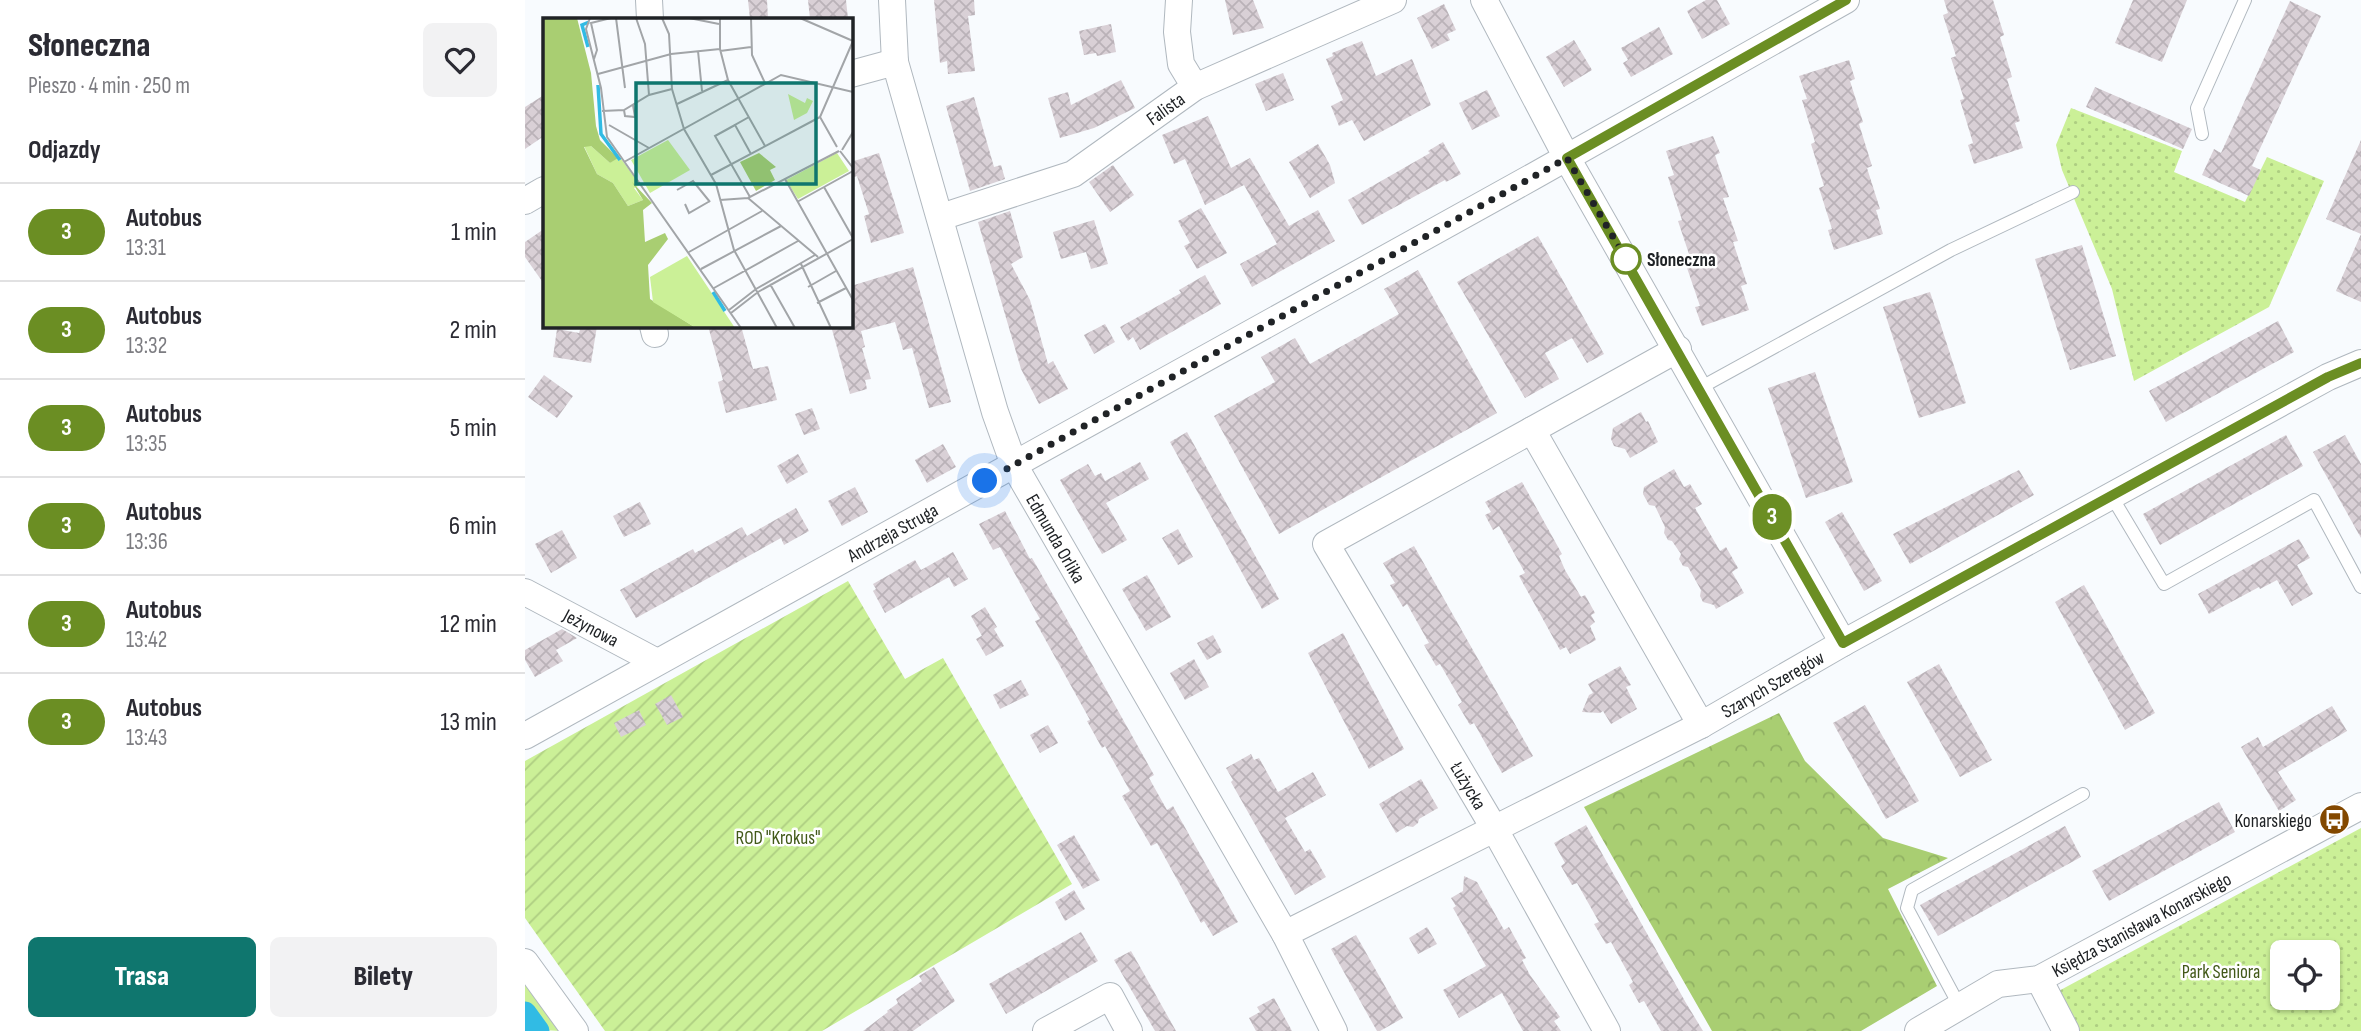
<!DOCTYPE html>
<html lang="pl">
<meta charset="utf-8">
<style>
body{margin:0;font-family:"Sofia Sans Condensed",sans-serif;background:#f2f2f3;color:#2b2b33;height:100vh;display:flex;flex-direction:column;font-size:26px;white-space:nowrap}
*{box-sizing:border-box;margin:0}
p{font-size:23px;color:#7c7c81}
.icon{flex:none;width:38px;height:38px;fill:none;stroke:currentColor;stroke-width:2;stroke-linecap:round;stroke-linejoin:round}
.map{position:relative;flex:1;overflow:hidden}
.panel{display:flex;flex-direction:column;background:#fff;width:525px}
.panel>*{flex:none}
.badge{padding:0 14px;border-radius:23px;font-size:24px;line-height:46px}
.controls{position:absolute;left:1745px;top:940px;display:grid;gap:14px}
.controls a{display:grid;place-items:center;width:70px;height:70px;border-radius:10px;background:#fff;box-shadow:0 2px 5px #0004;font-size:35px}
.you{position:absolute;width:35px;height:35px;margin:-18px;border:5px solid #fff;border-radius:50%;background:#1a73e8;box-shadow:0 0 0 10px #1a73e833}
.map>.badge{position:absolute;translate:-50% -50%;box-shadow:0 0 0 4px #fff}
h2{padding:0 28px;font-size:26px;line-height:63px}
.round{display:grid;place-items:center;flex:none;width:74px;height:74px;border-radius:10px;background:#f2f2f3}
.headline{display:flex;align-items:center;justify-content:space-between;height:119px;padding:0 28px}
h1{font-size:33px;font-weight:800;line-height:52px}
.button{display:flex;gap:14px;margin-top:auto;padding:14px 28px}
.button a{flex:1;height:80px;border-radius:10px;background:#0f766e;color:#fff;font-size:28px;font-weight:800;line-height:80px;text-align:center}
.button a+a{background:#f2f2f3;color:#2b2b33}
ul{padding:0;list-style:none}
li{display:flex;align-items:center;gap:21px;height:98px;padding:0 28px;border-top:2px solid #e1e1e2}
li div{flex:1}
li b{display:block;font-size:26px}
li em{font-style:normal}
li .badge{min-width:77px;font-weight:700;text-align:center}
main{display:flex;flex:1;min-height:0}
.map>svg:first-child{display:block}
</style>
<main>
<section class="panel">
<div class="headline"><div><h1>Słoneczna</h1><p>Pieszo · 4 min · 250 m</p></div><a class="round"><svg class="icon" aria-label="heart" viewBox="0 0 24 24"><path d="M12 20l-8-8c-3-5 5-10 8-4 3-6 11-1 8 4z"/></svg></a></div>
<h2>Odjazdy</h2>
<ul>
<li><span class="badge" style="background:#6b8e23;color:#fff">3</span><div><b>Autobus</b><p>13:31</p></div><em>1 min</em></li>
<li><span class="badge" style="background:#6b8e23;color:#fff">3</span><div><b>Autobus</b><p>13:32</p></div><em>2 min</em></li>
<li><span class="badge" style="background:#6b8e23;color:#fff">3</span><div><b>Autobus</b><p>13:35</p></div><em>5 min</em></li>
<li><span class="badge" style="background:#6b8e23;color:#fff">3</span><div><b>Autobus</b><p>13:36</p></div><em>6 min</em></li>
<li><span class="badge" style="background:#6b8e23;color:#fff">3</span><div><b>Autobus</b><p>13:42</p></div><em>12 min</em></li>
<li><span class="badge" style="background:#6b8e23;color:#fff">3</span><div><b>Autobus</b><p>13:43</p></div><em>13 min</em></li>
</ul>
<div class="button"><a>Trasa</a><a>Bilety</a></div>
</section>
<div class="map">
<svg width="1836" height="1031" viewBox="0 0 1836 1031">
<defs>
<pattern id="forest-crowns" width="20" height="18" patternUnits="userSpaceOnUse" patternTransform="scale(1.75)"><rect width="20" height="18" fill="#a9ce72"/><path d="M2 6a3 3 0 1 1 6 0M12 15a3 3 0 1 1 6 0" fill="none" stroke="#91b163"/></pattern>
<pattern id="park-dots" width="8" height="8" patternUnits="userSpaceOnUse" patternTransform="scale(1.75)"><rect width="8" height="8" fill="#cbf097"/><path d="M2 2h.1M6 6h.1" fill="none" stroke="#aece82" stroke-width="1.8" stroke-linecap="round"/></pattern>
<pattern id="garden-furrows" width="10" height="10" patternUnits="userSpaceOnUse" patternTransform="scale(1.75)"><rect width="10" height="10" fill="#cbf097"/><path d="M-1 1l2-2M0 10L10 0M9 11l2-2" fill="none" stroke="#aece82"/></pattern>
<pattern id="building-cross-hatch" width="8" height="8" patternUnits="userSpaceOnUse" patternTransform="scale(1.75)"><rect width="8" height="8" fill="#d9d0d6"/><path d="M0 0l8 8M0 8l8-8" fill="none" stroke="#bab2b8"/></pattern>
</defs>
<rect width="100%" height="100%" fill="#f8fbfe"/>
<!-- grass -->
<path fill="#cbf097" d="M0,983L35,1031L0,1029Z"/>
<!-- forest -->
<path fill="url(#forest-crowns)" d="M1254,713L1280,761L1358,838L1423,858L1363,889L1412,986L1336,1031H1187L1059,807Z"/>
<!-- park -->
<g fill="url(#park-dots)" fill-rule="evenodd">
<path d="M1546,108L1657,151L1649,172L1720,202L1742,157L1799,181L1744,307L1609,381L1587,289L1537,170L1531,145Z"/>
<path d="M1836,828V1031H1552L1530,993ZM1757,952H1802V998H1757Z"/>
</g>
<!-- garden -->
<path fill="url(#garden-furrows)" d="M323,581L380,679L418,658L547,884L297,1031H80L0,918V761Z"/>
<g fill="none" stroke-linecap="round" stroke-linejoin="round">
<!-- canal -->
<path stroke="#31bbe4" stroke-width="23" d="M0,1013L13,1031"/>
</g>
<!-- building -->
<g fill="url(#building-cross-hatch)">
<path d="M223,0H242L243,19H225Z"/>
<path d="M283,0H321L323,19H285Z"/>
<path d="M409,0H449L450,15L443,16L450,71L423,74L422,61L415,63Z"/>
<path d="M700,0H728L739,28L708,35Z"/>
<path d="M1181,0H1192L1205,24L1177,39L1162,11Z"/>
<path d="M1419,0H1468L1479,35L1475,37L1487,77L1482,79L1495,121L1490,123L1498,148L1449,164L1443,145L1448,143L1435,100L1439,99L1426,58L1431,56L1418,15L1423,13Z"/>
<path d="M1608,0H1662L1637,62L1590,43Z"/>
<path d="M1765,1L1796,16L1727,166L1736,170L1724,196L1677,175L1689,149L1696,153Z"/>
<path d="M919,4L931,30L922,34L925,40L907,49L892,18Z"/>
<path d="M586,24L591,52L572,56L571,53L559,55L554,31Z"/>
<path d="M1134,27L1148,54L1106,77L1098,63L1103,60L1096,48Z"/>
<path d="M1049,40L1067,70L1039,87L1021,57Z"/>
<path d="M837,41L851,76L887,59L906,105L839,141L827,120L814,126L806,106L818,100L801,59L808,56L807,53Z"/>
<path d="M1324,60L1330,79L1325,81L1338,122L1334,124L1347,166L1342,168L1355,209L1351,210L1358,234L1309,250L1303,230L1307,229L1294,188L1299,186L1286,144L1290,142L1277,100L1282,99L1274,76Z"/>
<path d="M758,73L769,100L741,111L730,84Z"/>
<path d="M596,80L610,108L569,128L535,138L523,98L543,92L546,105Z"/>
<path d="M1570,87L1667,129L1658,149L1561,107Z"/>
<path d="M962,90L975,116L947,130L934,103Z"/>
<path d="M19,95V136L0,149V107Z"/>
<path d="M449,97L469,167L476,165L480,179L445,191L421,106Z"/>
<path d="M683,116L706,168L725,158L764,226L793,210L810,241L727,287L715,264L752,244L719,185L680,205L660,159L649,164L637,135Z"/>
<path d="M1188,136L1195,153L1190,155L1204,197L1198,198L1213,241L1208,242L1222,284L1216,286L1224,310L1177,326L1170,307L1175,306L1161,265L1167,263L1153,221L1157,220L1143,177L1149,175L1141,151Z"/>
<path d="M1836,140V302L1811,291L1836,234L1801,219Z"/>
<path d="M918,142L936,174L921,182L920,180L837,225L823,200L905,153L903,151Z"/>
<path d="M793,144L805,165L810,183L785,198L764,162Z"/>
<path d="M354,153L379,233L346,243L339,216L344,214L332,176L326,178V162Z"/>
<path d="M588,165L609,195L585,212L564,182Z"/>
<path d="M676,208L702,253L672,269L659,246L665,243L653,221Z"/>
<path d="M485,211L498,257L486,264L505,300L523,364L528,361L543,389L514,404L496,369L453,222Z"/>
<path d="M569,220L583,264L566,269L561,252L536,259L528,232Z"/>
<path d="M19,229V284L0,257V242Z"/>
<path d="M1013,236L1079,354L1062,363L1047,338L1020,353L1034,379L1000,398L932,282Z"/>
<path d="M1557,245L1591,356L1545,370L1510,259Z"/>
<path d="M388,267L426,402L404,408L387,348L378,350L370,322L336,331L340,347L337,348L346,379L340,380L342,389L325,394L306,326H326V286Z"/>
<path d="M893,270L972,413L754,534L689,416L750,382L736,357L770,338L785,364L874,314L859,289Z"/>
<path d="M680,275L696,304L615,350L608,337L603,341L595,327L656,293L654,290Z"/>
<path d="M1405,292L1441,403L1394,418L1358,307Z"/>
<path d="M1753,321L1769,352L1641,422L1624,391Z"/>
<path d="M580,324L590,342L569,354L559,335Z"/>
<path d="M56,326H72L66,363L28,357L32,329L54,333Z"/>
<path d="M183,326H216L228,369L243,366L252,400L201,413L193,382L198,380Z"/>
<path d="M1290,372L1328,482L1281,498L1243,388Z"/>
<path d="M19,375L48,396L32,418L3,397Z"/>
<path d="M287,408L295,429L279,435L270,414Z"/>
<path d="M1116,412L1121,422L1123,421L1133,442L1105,458L1100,449L1089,446L1086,439L1088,428Z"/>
<path d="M662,432L754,599L737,609L645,442Z"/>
<path d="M1761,435L1778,466L1635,545L1618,514Z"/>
<path d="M1820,435L1836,464V538L1788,452Z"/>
<path d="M418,444L431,467L402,483L390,460Z"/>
<path d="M273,454L283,472L262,484L252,466Z"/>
<path d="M615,462L624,479L581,503L602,540L577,554L535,480L563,464L570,476L576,473L580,481Z"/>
<path d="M1149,469L1159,487L1165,484L1177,504L1170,508L1195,551L1201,547L1213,568L1207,572L1219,593L1191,609L1189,605L1178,602L1175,596L1176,590L1163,567L1158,566L1154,559L1156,554L1147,541L1143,540L1139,533L1140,527L1130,506L1124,505L1118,494L1119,487Z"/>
<path d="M1494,470L1509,495L1385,564L1368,534Z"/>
<path d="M997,482L1037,554L1034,556L1040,570L1056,597L1060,595L1070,613L1066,615L1070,622L1065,626L1071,640L1045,654L1041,647L1035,650L994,576L1000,573L974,526L968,530L960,515L966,512L960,502Z"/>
<path d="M330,487L343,512L317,526L303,501Z"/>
<path d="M115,502L126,524L99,537L88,516Z"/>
<path d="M271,508L284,531L259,545L256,538L111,618L95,590L168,549L170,553L217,527L222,536Z"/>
<path d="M480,511L505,559L507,558L535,607L629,775L624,778L642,810L648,806L713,922L688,936L679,921L676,923L632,843L626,846L597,796L605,791L580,746L577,748L562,721L565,720L510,621L515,619L475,547L468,550L454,524Z"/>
<path d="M1317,512L1357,581L1339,591L1300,522Z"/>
<path d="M653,529L668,557L653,565L637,538Z"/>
<path d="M37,530L52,558L26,573L10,544Z"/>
<path d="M1774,539L1785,558L1772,565L1788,594L1767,606L1752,580L1735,589L1734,587L1684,614L1673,594Z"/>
<path d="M889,546L1008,756L977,773L949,723L945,725L933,705L937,702L915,664L911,666L899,645L904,643L882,604L878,607L865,585L870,583L858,563Z"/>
<path d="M428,552L443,579L429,587L424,577L360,613L348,591L351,589L348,584L390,560L396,570Z"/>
<path d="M622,575L646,617L621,631L597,589Z"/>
<path d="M1559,585L1630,713L1600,730L1530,602Z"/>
<path d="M460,607L472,627L469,629L479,646L461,656L451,639L465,631L457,636L446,616Z"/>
<path d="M37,629L52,638L31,650L38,661L10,677L0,660V650Z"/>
<path d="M818,633L879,749L844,769L783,653Z"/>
<path d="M688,635L697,652L682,660L672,643Z"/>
<path d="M669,659L684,687L660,700L645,673Z"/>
<path d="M1414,664L1467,760L1435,777L1382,682Z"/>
<path d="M1095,666L1106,685L1101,687L1112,709L1086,724L1078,711L1075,713L1057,712L1064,695L1068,693L1063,684Z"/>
<path d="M496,680L504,695L475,709L468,695Z"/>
<path d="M146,695L158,717L142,725L130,704Z"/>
<path d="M1340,705L1394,801L1361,819L1308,723Z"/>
<path d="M1807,706L1822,731L1753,772L1771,800L1754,811L1716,747L1733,737L1738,747Z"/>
<path d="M114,710L121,725L96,737L89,723Z"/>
<path d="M523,725L533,743L515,753L505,735Z"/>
<path d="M726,754L729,760L734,758L753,792L788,772L801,795L760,818L780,852L785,849L801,877L770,895L706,782L708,780L701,768Z"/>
<path d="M896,779L913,808L894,819L893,823L888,827L882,826L871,833L854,804Z"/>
<path d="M1694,802L1710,832L1584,901L1567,871Z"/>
<path d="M1061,825L1161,1003L1178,1031H1136L1119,1001L1114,1003L1104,985L1108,982L1086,942L1081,944L1069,924L1074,922L1052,883L1047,885L1036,866L1040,863L1029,843Z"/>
<path d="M1540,826L1556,857L1413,936L1395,905Z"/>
<path d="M549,835L575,880L558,889L532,845Z"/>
<path d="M939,876L952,882L979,930L984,927L1001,958L997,960L1005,975L1035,1017L1029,1021L1036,1031H998L977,993L934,1018L918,990L961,966L928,908L931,906L926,898L938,891Z"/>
<path d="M549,890L560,909L540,921L530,902Z"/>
<path d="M902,927L912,944L893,954L884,938Z"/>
<path d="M556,932L573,961L481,1014L464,984Z"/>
<path d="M831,935L878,1018L855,1031H852L806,949Z"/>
<path d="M606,951L619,974L651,1031H630L589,960Z"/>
<path d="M409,967L430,1001L388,1031H338L363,1012L362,1011L373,1003L371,999L397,981L394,976Z"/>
<path d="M749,998L767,1031H731L724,1018L735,1012L732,1007Z"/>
</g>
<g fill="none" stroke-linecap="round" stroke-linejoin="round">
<defs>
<g id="lane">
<path d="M1677,134L1672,108L1720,0"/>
<path d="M1173,389L1426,250L1548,192"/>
<path d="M1587,497L1639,584L1789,500L1836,587"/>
<path d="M1435,1007L1382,908L1387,890L1558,794"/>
</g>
<g id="street">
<path d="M124,0L125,19"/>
<path id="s1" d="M367,0L370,62L470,412L489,465L760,934L809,1031"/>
<path d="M654,0L652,32L656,64L670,87"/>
<path d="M959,0L1042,158L1318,643"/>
<path d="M326,74L370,62"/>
<path d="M0,201L19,190"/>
<path id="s2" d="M416,217L548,174L670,87L868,0"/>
<path d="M128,326L130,334"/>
<path d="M1153,349L1007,430L1176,725"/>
<path id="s3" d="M1007,430L801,544L969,828L1082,1031"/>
<path id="s4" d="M0,592L132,662"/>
<path id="s5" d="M0,736L1009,176L1321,0"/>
<path id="s6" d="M760,934L1176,725L1318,643L1803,377L1836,363"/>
<path d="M0,962L50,1031"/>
<path d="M1514,979L1541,1031"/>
<path d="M521,1031L585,996L604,1031"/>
<path id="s7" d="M1393,1031L1473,984L1514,979L1836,806"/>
</g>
</defs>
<!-- lane casing -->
<use href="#lane" stroke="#b0b8bf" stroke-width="14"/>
<!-- street casing -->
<use href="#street" stroke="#b0b8bf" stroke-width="28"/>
<!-- lane -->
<use href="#lane" stroke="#fff" stroke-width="12"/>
<!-- street -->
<use href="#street" stroke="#fff" stroke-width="26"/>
</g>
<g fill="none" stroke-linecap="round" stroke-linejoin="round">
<defs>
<path id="line" d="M1321,0L1042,158L1318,643L1803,377L1836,363"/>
</defs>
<!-- line casing -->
<use href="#line" stroke="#fff" stroke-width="16"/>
<!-- line -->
<use href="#line" stroke="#6b8e23" stroke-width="10"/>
<!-- walk -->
<path stroke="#202326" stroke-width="7" stroke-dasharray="0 12.6" d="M460,481L1042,158L1101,259"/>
</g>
<!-- icons -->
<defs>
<symbol id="bus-disc" viewBox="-11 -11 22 22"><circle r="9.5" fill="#834800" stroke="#fff"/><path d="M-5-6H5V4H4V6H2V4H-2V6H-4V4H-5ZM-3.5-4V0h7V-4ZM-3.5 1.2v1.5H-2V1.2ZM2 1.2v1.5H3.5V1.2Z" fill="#fff"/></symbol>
</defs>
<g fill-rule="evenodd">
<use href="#bus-disc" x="1792" y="802" width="35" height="35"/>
</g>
<!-- markers -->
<circle fill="#fff" stroke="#6b8e23" stroke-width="3.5" cx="1101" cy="259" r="14"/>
<g text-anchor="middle" stroke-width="5" stroke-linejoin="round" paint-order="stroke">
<!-- street labels -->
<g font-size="19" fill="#202326" stroke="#fff">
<text dy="7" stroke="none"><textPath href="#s2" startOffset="252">Falista</textPath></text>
<text dy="7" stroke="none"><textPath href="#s5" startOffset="420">Andrzeja Struga</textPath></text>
<text dy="7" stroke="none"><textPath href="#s1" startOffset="567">Edmunda Orlika</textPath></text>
<text dy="7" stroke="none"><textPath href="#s4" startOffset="75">Jeżynowa</textPath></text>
<text dy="7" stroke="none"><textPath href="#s6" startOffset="548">Szarych Szeregów</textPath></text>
<text dy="7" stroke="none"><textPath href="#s3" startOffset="516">Łużycka</textPath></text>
<text dy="7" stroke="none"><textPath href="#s7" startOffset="250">Księdza Stanisława Konarskiego</textPath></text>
</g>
<!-- stop labels -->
<g font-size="19" font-weight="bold" fill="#202326" stroke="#fff" text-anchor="start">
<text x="1122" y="266">Słoneczna</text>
</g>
<!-- poi labels -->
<g font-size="19" fill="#202326" stroke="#fff" text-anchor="end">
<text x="1787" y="827">Konarskiego</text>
</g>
<!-- park labels -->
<g font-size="19" fill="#425919" stroke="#fff">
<text x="253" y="844">ROD "Krokus"</text>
<text x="1696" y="978">Park Seniora</text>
</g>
</g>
<!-- overview -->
<g transform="translate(18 18)">
<rect width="310" height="310" fill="#f8fbfe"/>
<path d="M41,128H48L67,145L76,138L97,167L91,170L100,182L85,188L70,165L54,156Z" fill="#cbf097"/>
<path d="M0,0H34L48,55L53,108L57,122L75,140L67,145L48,128L41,129L54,156L70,165L85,188L100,182L89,164L109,185L100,192L102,224L122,215L125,221L105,247L107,281L153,310H0ZM216,135L233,149L227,152L232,162L213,173L197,144Z" fill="#a9ce72"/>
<path d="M245,76L262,85L264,80L270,83L264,95L251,102ZM294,135L306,153L255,181L243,162Z" fill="#cbf097"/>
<path d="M125,122L147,152L107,175L88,142ZM144,238L192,310H153L110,284L107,259Z" fill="#cbf097"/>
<path fill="none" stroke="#31bbe4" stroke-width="3.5" d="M45,29L39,7L46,4M55,67L58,116L77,142M170,274L182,293"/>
<path fill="none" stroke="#a2a5a8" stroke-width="2" d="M47,0L43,11L58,70L64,119L198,310M73,0L82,70M93,0L102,26L106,77M119,0L126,16L129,71L141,111L173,166L191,232L234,310M146,0L176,6M177,0V31L185,62L222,128M208,0L209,37L222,65M257,0L310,23M155,33L159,73M177,33L208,29M51,41L54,32L48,5L68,0M55,56L128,36L177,31M134,86L185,62M81,92L82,98L92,99L90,87M59,93L81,92L106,77L129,71M206,99L192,107L208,136M66,107L106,130M192,107L172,118L207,179M294,129L277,99L310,23M299,132L310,114M297,133L310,150M81,144L238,57L310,74M168,157L277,99M242,161L310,282M281,169L310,220M134,172L150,163L167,184M205,180L275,239M177,182L205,180L296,133M254,184L310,153M142,186L146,195L167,183M146,234L219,193M258,246L288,310M158,251L238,208M227,266L252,310M265,269L293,253M171,270L255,223M274,285L303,270M186,292L213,271L272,237M188,295L215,274L310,221"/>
<path fill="#0f766e" fill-opacity="0.15" stroke="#0f766e" stroke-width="3.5" d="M93,65H273V166H93Z"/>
<rect width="310" height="310" fill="none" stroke="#202326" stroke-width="3.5"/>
</g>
</svg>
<div class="controls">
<a><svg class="icon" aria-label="locate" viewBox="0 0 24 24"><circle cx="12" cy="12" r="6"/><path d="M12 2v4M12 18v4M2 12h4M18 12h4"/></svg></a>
</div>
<div class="you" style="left:460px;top:481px"></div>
<b class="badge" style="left:1247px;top:517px;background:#6b8e23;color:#fff">3</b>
</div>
</main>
